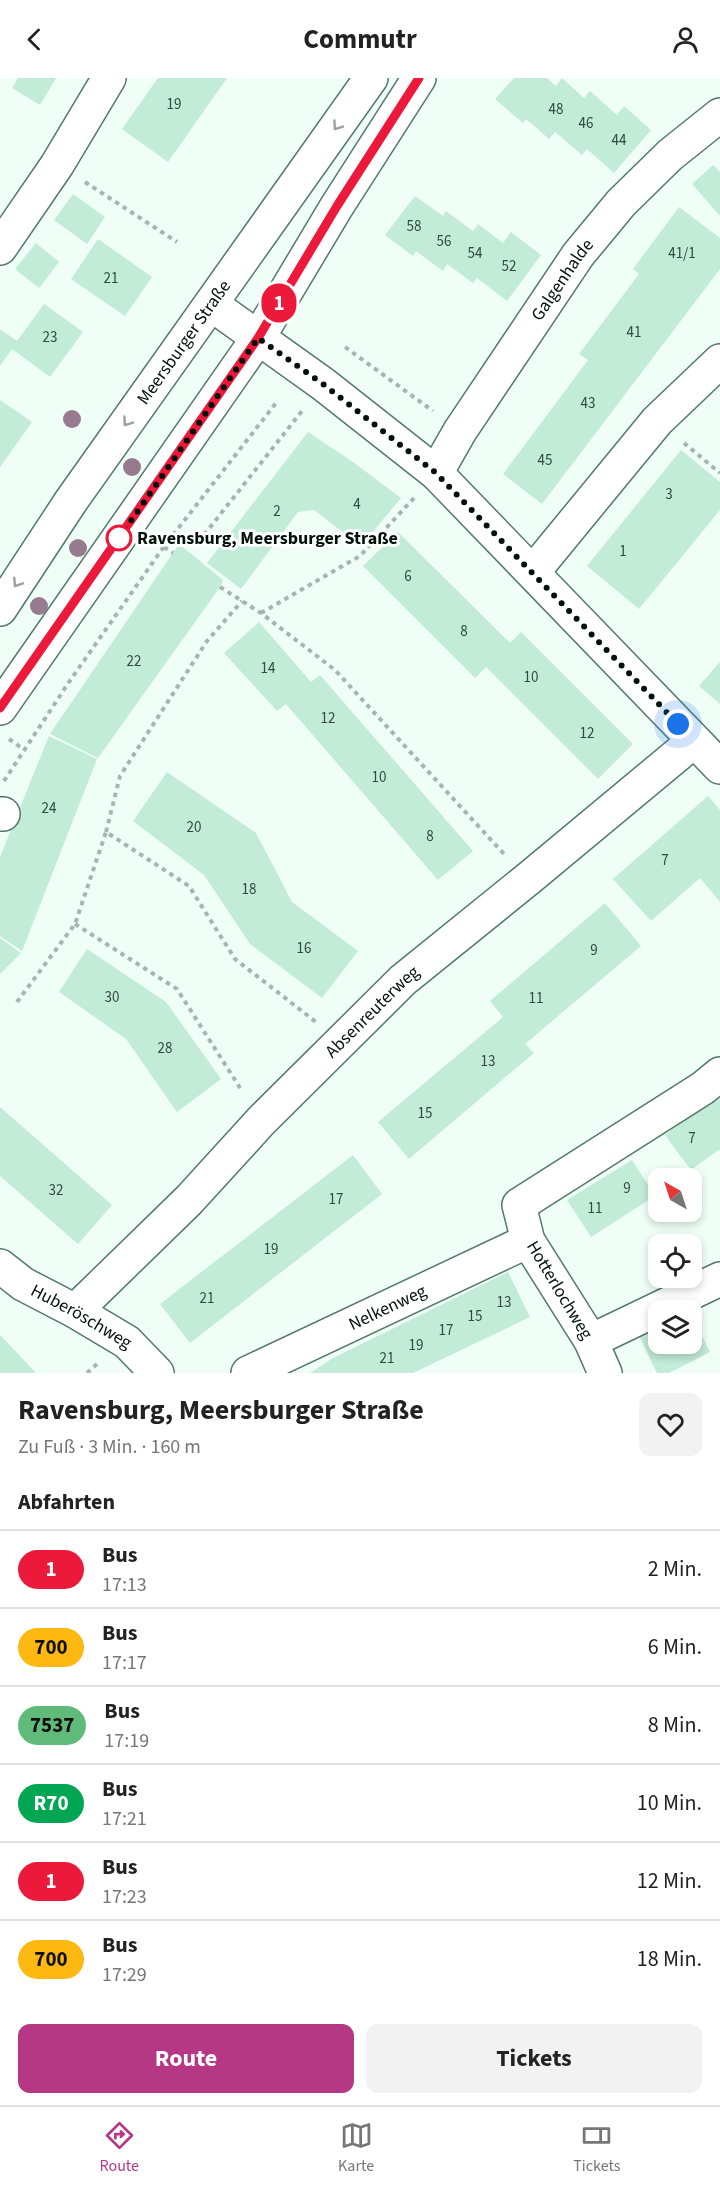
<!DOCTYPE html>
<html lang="de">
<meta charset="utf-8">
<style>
body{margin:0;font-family:"Source Sans 3",sans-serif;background:#f2f2f2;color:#222;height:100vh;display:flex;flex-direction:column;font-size:22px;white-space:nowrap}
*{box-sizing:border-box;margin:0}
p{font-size:20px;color:#767676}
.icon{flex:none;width:33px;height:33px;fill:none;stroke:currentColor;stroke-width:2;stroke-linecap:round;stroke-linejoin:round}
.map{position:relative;height:1295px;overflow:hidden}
.side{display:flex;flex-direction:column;background:#fff;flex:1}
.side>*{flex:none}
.badge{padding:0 12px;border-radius:20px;font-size:21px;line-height:39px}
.needle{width:39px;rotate:321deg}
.controls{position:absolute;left:648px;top:1090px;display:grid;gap:12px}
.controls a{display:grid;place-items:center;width:54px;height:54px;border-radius:12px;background:#fff;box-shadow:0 3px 9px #0003;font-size:30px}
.you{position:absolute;width:30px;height:30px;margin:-15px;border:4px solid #fff;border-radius:50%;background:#1a73e8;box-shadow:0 0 0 9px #1a73e833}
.map>.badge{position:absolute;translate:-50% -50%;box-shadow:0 0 0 3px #fff}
h2{padding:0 18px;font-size:22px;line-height:54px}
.round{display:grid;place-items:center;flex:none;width:63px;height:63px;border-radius:12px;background:#f2f2f2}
.summary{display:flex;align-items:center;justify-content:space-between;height:102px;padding:0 18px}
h1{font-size:28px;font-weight:700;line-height:45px}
.primary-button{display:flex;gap:12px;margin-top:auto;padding:12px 18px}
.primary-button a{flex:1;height:69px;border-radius:12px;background:#b63783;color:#fff;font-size:24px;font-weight:700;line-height:69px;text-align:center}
.primary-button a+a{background:#f2f2f2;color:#222}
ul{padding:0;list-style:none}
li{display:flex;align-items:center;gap:18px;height:78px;padding:0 18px;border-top:2px solid #e0e0e0}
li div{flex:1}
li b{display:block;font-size:22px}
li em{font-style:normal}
li .badge{min-width:66px;font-weight:700;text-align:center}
header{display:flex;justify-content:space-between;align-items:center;height:78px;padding:0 18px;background:#fff;font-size:27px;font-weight:700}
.dock{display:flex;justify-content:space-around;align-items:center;height:84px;border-top:2px solid #e0e0e0;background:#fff;font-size:16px;color:#767676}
.dock a{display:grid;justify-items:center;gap:3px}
.dock .current{color:#b63783}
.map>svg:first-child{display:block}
</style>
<header><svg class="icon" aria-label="back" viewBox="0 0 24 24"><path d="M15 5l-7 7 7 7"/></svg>Commutr<svg class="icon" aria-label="person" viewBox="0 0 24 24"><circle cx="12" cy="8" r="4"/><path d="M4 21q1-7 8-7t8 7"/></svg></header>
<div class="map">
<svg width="720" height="1295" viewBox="0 0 720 1295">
<rect width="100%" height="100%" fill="#effff7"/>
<!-- building -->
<g fill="#c2ebd8">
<path d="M18,0H56L40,27L12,10Z"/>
<path d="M158,0H227L168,84L122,51Z"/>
<path d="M514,0H547L556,8L562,0L584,20L590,13L617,37L624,28L651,52L614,95L587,71L582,77L555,54L549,61L526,41L523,45L495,21Z"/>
<path d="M713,87L720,94V138L692,106Z"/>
<path d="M73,116L105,139L87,166L54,142Z"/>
<path d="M415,118L443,138L446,133L473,153L478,146L503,165L511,154L541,177L507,223L477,200L473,205L447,186L443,193L416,173L413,178L385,157Z"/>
<path d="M679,129L720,160V191L542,426L503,396L588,282L579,276L639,196L633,191Z"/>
<path d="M98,161L152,199L125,238L71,201Z"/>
<path d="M36,165L59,184L39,210L15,191Z"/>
<path d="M44,226L83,254L50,299L12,271L0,288V251L17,263Z"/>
<path d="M0,322L32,344L0,389Z"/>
<path d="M308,354L353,384L401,420L361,468L314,432L298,434L241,511L207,485Z"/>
<path d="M681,372L720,404V432L639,531L587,488Z"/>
<path d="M398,454L510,565L521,554L633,666L598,701L486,589L475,600L363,488Z"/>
<path d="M179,466L223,502L220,509L98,680L50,656Z"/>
<path d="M259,544L311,604L320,597L473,773L438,802L286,626L277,633L224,575Z"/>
<path d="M720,584V626L699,608Z"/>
<path d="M49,658L97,681L22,873L0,858V779Z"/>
<path d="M167,694L256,755L292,824L358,873L322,920L250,866L204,797L133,743Z"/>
<path d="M708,718L720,732V824L700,800L651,843L613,801Z"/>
<path d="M605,825L641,868L525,966L534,975L409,1081L378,1044L503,939L490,923Z"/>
<path d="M0,860L21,875L0,896Z"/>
<path d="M87,871L166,924L221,1001L177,1034L126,961L59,914Z"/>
<path d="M720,1015V1071L691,1092L665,1057Z"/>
<path d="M0,1029L112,1127L78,1166L0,1098Z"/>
<path d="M353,1077L382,1116L190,1265L160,1226Z"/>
<path d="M632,1082L655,1118L591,1159L567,1122Z"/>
<path d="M508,1194L530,1239L501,1253L413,1295H310L333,1280Z"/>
<path d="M692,1238L710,1274L669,1295H657L638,1256L658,1245V1266H692Z"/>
<path d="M0,1257L22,1280L36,1295H0Z"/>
</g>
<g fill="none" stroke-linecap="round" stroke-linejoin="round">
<defs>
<g id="minor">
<path d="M0,170L57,87L109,0"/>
<path d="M211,226L323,306L436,395L720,689"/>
<path id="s1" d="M436,395L460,353L578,177L621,125L670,77L720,37"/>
<path d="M533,494L657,343L720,283"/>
<path id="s2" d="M0,531L71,423L371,0"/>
<path d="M0,630L258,260L337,128L419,0"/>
<path d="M0,736H3"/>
<path id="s3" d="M0,1188L23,1206L75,1233L127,1264L157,1295"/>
<path id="s4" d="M75,1233L189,1122L261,1043L403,902L528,801L694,663"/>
<path d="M591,1263L720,1201"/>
<path id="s5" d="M248,1295L528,1163"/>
<path d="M605,1295L591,1263L528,1163L519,1127L703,1010L720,996"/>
</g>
</defs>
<!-- minor casing -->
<use href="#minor" stroke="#537868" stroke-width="36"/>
<!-- path -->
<g stroke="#a6b6ae" stroke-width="4" stroke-dasharray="4.5 4.5" stroke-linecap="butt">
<path d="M85,104L177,164"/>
<path d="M345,269L433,333"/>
<path d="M684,365L720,395"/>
<path d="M173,457L276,325"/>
<path d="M164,469L173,475"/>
<path d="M220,509L261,535L335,592L504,776"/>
<path d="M261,535L360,478L414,420"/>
<path d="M9,661L23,671"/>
<path d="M4,703L69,604L172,457L200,462L302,333"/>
<path d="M106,754L120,698L207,563L242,523"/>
<path d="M75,846L177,911L242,1013"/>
<path d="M17,924L75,846L106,754L189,808L235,881L316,944"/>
<path d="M87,1295L98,1285"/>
</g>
<!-- minor -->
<use href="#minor" stroke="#fff" stroke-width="33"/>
</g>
<!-- trees -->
<g fill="#977a8d">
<circle cx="72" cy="341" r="9"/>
<circle cx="132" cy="389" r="9"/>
<circle cx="78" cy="470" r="9"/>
<circle cx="39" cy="528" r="9"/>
</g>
<!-- one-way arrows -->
<defs><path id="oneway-chevron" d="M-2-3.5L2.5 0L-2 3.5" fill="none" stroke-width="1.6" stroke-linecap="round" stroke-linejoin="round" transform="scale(1.5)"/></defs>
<g stroke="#9aa09d">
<use href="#oneway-chevron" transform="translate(337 48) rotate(125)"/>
<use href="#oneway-chevron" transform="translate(127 344) rotate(125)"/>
<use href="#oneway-chevron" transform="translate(17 505) rotate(123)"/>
</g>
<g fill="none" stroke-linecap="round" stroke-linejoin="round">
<defs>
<path id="line" d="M0,630L258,260L337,128L419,0"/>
</defs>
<!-- line casing -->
<use href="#line" stroke="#fff" stroke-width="14"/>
<!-- line -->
<use href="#line" stroke="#ec193b" stroke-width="9"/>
<!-- walk -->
<path stroke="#03110b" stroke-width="6" stroke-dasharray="0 10.8" d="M119,460L258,260L323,306L436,395L678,646"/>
</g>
<!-- markers -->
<circle fill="#fff" stroke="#ec193b" stroke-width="3" cx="119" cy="460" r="12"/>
<g text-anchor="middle" stroke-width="6" stroke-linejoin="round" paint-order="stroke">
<!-- number labels -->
<g font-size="15" fill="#33483e">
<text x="174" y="31">19</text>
<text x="556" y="36">48</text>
<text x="586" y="50">46</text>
<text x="619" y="67">44</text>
<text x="414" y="153">58</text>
<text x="444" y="168">56</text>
<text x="475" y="180">54</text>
<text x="682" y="180">41/1</text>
<text x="509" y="193">52</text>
<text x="111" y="205">21</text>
<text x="634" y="259">41</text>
<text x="50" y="264">23</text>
<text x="588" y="330">43</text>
<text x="545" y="387">45</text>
<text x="669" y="421">3</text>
<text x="357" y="431">4</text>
<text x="277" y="438">2</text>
<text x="623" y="478">1</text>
<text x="408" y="503">6</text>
<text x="464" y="558">8</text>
<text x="134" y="588">22</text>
<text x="268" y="595">14</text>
<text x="531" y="604">10</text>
<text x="328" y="645">12</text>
<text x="587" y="660">12</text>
<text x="379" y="704">10</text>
<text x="49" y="735">24</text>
<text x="194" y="754">20</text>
<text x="430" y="763">8</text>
<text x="665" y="787">7</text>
<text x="249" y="816">18</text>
<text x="304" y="875">16</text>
<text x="594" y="877">9</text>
<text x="112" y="924">30</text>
<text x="536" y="925">11</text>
<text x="165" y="975">28</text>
<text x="488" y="988">13</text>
<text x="425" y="1040">15</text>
<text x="692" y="1065">7</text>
<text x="627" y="1115">9</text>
<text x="56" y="1117">32</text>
<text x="336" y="1126">17</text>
<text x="595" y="1135">11</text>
<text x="271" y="1176">19</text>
<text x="207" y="1225">21</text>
<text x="504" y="1229">13</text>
<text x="475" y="1243">15</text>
<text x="446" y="1257">17</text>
<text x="416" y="1272">19</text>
<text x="387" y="1285">21</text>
</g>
<!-- street labels -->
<g font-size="18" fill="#03110b" stroke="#fff">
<text dy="6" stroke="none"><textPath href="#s1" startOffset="231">Galgenhalde</textPath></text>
<text dy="6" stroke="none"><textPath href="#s2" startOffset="324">Meersburger Straße</textPath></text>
<text dy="6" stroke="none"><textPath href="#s4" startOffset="422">Absenreuterweg</textPath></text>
<text transform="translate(560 1212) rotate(59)" y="6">Hotterlochweg</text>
<text dy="6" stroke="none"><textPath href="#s5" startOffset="154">Nelkenweg</textPath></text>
<text dy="6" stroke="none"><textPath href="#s3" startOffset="96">Huberöschweg</textPath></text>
</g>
<!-- stop labels -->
<g font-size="18" font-weight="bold" fill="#03110b" stroke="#fff" text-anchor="start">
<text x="137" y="466">Ravensburg, Meersburger Straße</text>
</g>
</g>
</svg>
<div class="controls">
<a><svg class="needle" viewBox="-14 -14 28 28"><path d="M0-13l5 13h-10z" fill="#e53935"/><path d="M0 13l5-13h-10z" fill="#767676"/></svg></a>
<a><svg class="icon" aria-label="locate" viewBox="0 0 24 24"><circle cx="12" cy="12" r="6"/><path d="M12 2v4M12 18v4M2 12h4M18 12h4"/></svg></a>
<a><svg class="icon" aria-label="layers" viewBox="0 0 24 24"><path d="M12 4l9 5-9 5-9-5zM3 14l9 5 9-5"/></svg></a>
</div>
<div class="you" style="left:678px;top:646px"></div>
<b class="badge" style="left:279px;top:225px;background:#ec193b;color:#fff">1</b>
</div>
<section class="side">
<div class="summary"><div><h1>Ravensburg, Meersburger Straße</h1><p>Zu Fuß · 3 Min. · 160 m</p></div><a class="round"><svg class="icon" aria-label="heart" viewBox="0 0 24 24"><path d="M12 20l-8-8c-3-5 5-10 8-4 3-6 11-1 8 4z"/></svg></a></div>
<h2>Abfahrten</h2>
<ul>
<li><span class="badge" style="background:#ec193b;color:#fff">1</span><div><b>Bus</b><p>17:13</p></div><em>2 Min.</em></li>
<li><span class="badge" style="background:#fdb812;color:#111">700</span><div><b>Bus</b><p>17:17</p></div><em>6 Min.</em></li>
<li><span class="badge" style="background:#60bb7b;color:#111">7537</span><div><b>Bus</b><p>17:19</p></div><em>8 Min.</em></li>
<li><span class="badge" style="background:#00a651;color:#fff">R70</span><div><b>Bus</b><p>17:21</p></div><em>10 Min.</em></li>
<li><span class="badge" style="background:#ec193b;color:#fff">1</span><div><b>Bus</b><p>17:23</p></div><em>12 Min.</em></li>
<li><span class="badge" style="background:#fdb812;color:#111">700</span><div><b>Bus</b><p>17:29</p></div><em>18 Min.</em></li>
</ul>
<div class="primary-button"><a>Route</a><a>Tickets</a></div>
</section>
<nav class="dock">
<a class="current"><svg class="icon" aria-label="directions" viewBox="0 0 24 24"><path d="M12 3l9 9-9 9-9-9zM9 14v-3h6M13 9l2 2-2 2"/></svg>Route</a>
<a><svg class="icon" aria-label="map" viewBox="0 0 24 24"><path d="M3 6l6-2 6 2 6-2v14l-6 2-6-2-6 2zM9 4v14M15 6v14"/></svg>Karte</a>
<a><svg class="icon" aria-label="tickets" viewBox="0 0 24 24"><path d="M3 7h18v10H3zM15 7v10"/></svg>Tickets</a>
</nav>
